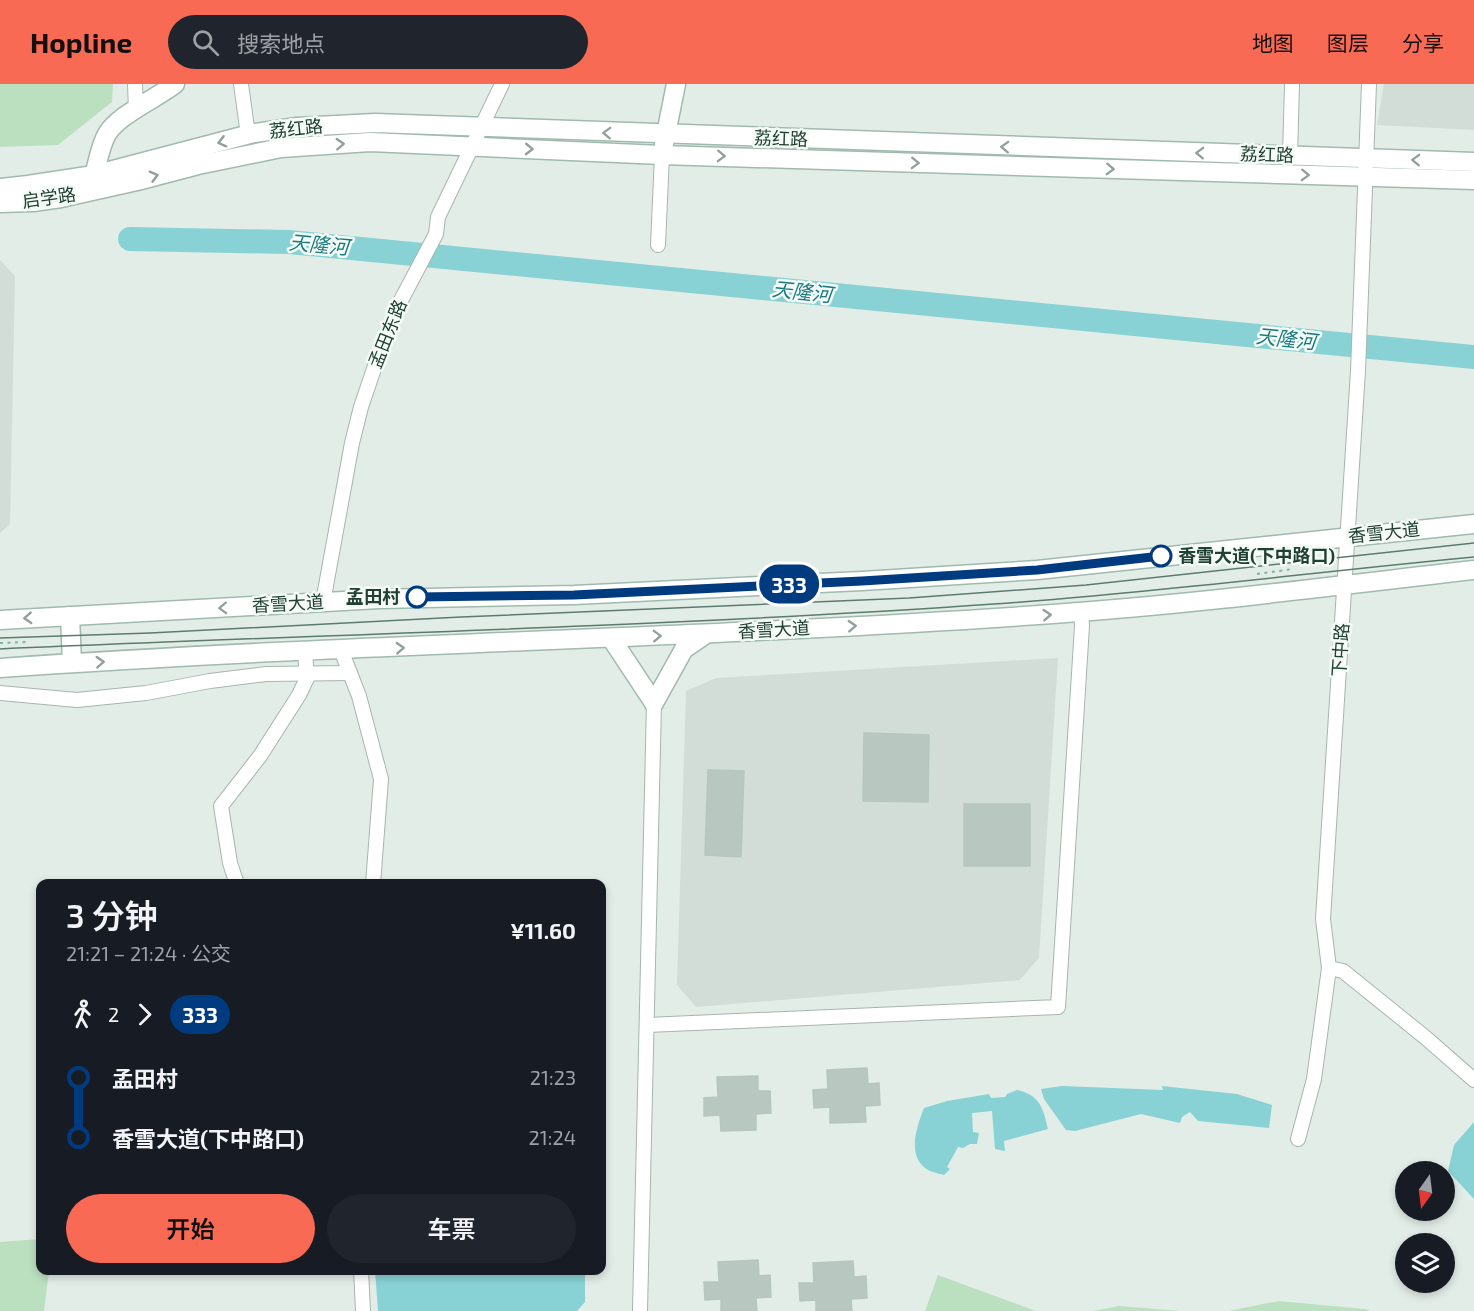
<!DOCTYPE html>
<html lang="zh">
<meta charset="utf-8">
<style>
body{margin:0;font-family:"Exo 2","Noto Sans SC",sans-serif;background:#20242c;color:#f1f3f6;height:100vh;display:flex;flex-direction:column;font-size:22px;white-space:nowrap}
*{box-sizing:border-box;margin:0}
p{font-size:20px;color:#9ea1a6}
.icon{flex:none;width:33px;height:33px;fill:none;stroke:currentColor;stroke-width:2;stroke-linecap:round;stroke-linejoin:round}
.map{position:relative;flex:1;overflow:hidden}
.drawer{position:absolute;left:36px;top:795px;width:570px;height:396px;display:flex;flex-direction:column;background:#171b24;border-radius:12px;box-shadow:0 3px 9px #0003}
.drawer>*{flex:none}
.badge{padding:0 12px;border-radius:20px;font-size:21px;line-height:39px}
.needle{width:39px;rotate:194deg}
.fabs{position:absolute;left:1395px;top:1077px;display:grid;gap:12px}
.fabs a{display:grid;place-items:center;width:60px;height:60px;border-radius:50%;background:#171b24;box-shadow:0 3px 9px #0003;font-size:30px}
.map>.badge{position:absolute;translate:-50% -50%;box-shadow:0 0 0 3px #fff}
.legs{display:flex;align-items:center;gap:9px;height:66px;padding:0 30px;font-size:20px}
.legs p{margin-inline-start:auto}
.head{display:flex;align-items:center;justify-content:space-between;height:102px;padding:0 30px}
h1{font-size:33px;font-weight:600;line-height:45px}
.button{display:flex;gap:12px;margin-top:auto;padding:12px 30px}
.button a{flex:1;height:69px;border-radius:36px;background:#f96a55;color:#111;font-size:24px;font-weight:600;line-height:69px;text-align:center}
.button a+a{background:#20242c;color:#f1f3f6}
ul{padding:0 30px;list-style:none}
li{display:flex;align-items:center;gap:21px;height:60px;font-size:22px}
li i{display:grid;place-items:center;width:9px;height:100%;margin:0 8px;background:currentColor}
li i::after{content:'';width:15px;height:15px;margin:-8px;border:4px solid;border-radius:50%;background:#171b24}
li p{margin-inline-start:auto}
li:first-child i{background:linear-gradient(#0000 50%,currentColor 0)}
li:last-child i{background:linear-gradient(currentColor 50%,#0000 0)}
header{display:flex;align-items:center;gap:36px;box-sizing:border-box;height:84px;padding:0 30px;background:#f96a55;color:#111}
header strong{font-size:28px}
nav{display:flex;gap:33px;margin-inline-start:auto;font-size:21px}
.search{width:420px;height:54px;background:#20242c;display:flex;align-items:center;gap:15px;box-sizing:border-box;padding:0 21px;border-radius:33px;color:#9ea1a6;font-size:22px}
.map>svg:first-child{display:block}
</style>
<header>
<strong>Hopline</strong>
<div class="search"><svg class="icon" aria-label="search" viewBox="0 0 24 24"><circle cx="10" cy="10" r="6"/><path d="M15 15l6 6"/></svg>搜索地点</div>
<nav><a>地图</a><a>图层</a><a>分享</a></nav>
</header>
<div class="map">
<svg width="1474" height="1227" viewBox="0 0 1474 1227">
<rect width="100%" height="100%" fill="#e3ede7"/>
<!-- built -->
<g fill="#d1ddd6">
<path d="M1384,0H1474V46L1377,41Z"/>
<path d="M0,176L15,192L10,440L0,449Z"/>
<path d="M1058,574L1039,874L1020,896L696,923L677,901L686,607L716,594Z"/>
</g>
<!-- green -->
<g fill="#bbe0c0">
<path d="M0,0H113L112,18L58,61L0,63Z"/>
<path d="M40,1155V1186L49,1187L44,1227H0V1158Z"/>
<path d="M938,1191L1036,1227H925Z"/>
<path d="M1279,1217L1365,1225L1371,1227H1228Z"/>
<path d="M1119,1222L1181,1227H1093Z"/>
</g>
<!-- water -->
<g fill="#88d2d5">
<path d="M1062,1002L1163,1006L1162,1002L1237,1010L1272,1021L1269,1044L1198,1037L1190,1028L1182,1033L1180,1039L1141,1030L1075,1047L1066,1046L1044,1015L1041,1005Z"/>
<path d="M1017,1006C1040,1011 1043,1024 1048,1045L1004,1057L1005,1067L995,1065L992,1027L972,1029L973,1048L979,1049L977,1060H970L963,1064L958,1063L947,1083L950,1085L944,1091C937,1089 930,1088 925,1084C907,1070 917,1042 924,1024L947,1017L989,1010L991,1014L1005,1013L1007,1010Z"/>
<path d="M1474,1038V1115L1448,1087L1454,1061Z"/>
<path d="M375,1186L585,1187V1218L577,1227H378Z"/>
</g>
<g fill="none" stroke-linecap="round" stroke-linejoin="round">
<!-- river -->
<path stroke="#88d2d5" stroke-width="24" d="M130,155L289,158L1474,273"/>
</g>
<!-- building -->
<g fill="#b8c8c0" stroke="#b5c7bd" stroke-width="1.5">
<path d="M864,649L929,651L928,718L863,717Z"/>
<path d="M708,686L744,687L741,773L705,771Z"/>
<rect x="964" y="720" width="66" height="62"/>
<path d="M867,984L868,1000L879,999L880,1021L865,1022L866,1038L830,1039V1023L814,1024L813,1006L828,1005L827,986Z"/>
<path d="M758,992V1007H770L771,1029L756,1030V1046L721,1047L720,1031L704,1032V1014L718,1013L717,993Z"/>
<path d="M758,1176L759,1192L770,1191L771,1213L756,1214L757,1227H721V1215L705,1216L704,1198H719L718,1178Z"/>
<path d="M853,1177L854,1193L866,1192L867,1214L851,1215L852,1227H816V1216L800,1217L799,1199H814L813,1179Z"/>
</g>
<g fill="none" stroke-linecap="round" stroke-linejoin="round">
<defs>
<g id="street">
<path d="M135,0L136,26"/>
<path d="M241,0L248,51"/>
<path d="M1290,72L1292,0"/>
<path d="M658,161L662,71"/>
<path d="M323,518L352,359L361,323L379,270L399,220L436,150L438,133L502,0"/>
<path d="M341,566L359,612L381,695L373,800"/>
<path d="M0,609L77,616L146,609L210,597L266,590L350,589"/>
<path d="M237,800L230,779L221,722L260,672L299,611L307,594L305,568"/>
<path d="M1329,884L1343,887L1426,954L1474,996"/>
<path d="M647,941L1058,923L1082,542L1081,528"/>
<path d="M1298,1055L1314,995L1329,884L1323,835L1358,287L1369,0"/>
<path d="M361,1186L363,1227"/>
<path d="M640,1227L654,619"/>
</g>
<g id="secondary">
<path d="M664,60L676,0"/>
<path d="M94,91C98,78 100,62 107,50C118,31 157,14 175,0"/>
<path d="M0,104L28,101L94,91L254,49L297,43L375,39L1474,78"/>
<path d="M0,119L33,118L61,114L137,97L198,81L281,64L370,58L662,71L1474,96"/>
<path d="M70,532L72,579"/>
<path d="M0,536L379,515L574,511L862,497L1037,486L1474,440"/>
<path d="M611,554L654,619"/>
<path d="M0,584C351,559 702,555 1053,530C1194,520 1334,502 1474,486"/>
<path d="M654,619L684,565L706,550"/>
</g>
</defs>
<!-- street casing -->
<use href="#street" stroke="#a5b6ae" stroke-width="16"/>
<!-- secondary casing -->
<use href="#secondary" stroke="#a0baae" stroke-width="21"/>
<!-- path -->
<g stroke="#81b39d" stroke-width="2" stroke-dasharray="3 4.5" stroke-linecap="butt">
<path d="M1257,490L1293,485"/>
<path d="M0,559L27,558"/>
</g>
<!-- street -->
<use href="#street" stroke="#fff" stroke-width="14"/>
<!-- secondary -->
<use href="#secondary" stroke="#fff" stroke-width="18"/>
<!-- tram -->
<g stroke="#5c7b6f" stroke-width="1.5">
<path d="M0,554L150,549L461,533L909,514L1086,501L1474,459"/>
<path d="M0,565C331,550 663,543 994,520C1154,509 1314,488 1474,473"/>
</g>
</g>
<!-- one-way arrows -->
<defs><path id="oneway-chevron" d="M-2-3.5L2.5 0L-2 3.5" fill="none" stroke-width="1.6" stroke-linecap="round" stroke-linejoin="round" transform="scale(1.5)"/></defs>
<g stroke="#90a09a">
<use href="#oneway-chevron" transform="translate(607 49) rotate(-178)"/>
<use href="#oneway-chevron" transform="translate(222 58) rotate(166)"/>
<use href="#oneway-chevron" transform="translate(340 60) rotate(-3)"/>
<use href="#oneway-chevron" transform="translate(1005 63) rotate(-178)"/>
<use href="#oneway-chevron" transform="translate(529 65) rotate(1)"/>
<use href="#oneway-chevron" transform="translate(1200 69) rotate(-178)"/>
<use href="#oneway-chevron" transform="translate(721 72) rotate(2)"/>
<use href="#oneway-chevron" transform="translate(1416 76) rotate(-178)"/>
<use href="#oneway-chevron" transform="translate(915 79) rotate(2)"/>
<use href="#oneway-chevron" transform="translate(1110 85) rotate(2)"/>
<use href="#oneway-chevron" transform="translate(1305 91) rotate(2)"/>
<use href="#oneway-chevron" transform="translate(154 92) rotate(-15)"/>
<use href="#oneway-chevron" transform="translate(223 524) rotate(178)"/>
<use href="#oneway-chevron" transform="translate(1047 531) rotate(-4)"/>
<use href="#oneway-chevron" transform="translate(28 534) rotate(177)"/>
<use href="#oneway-chevron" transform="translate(852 542) rotate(-3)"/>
<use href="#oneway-chevron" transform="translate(657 552) rotate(-2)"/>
<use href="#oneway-chevron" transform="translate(400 564) rotate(-3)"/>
<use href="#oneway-chevron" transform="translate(100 578) rotate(-3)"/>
</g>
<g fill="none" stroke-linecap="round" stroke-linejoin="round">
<defs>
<path id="line-1" d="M417,513L574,511L862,497L1037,486L1161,472"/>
</defs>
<!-- line-1 casing -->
<use href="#line-1" stroke="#fff" stroke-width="14"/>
<!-- line-1 -->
<use href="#line-1" stroke="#003b80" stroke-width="9"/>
</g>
<!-- markers -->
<g fill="#fff" stroke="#003b80" stroke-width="3">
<circle cx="1161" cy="472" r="10"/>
<circle cx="417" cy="513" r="10"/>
</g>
<g text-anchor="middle" stroke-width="5" stroke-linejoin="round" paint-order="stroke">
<!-- street labels -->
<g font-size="18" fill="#214034" stroke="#f4faf6">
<text transform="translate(296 45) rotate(-6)" y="6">荔红路</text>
<text transform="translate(781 55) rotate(2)" y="6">荔红路</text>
<text transform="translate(1267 71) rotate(2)" y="6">荔红路</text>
<text transform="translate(49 114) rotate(-8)" y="6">启学路</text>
<text transform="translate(388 250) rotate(-68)" y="6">孟田东路</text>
<text transform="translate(1384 449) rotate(-6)" y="6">香雪大道</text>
<text transform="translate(288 520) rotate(-3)" y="6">香雪大道</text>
<text transform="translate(774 546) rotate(-3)" y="6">香雪大道</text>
<text transform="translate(1341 566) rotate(-86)" y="6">下中路</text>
</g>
<!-- stop labels -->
<g font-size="18" font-weight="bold" fill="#214034" stroke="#f4faf6" text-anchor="start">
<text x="1178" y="478">香雪大道(下中路口)</text>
<text x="400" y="519" text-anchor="end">孟田村</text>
</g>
<!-- water labels -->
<g font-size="20" font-style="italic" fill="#187a7f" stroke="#f4faf6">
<text transform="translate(319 161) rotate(5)" y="7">天隆河</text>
<text transform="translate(802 208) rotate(6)" y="7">天隆河</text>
<text transform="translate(1286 255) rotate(6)" y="7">天隆河</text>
</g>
</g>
</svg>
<div class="fabs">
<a><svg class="needle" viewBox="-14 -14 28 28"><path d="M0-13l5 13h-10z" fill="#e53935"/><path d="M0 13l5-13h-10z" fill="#9ea1a6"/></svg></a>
<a><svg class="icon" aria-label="layers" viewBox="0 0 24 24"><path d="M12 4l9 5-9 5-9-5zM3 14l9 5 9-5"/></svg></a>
</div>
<b class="badge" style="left:789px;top:500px;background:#003b80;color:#fff">333</b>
<section class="drawer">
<div class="head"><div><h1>3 分钟</h1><p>21:21 – 21:24 · 公交</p></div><b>¥11.60</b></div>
<div class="legs"><svg class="icon" aria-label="walk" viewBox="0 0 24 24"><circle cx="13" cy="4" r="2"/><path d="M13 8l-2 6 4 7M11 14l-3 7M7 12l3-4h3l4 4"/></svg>2<svg class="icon" aria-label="forward" viewBox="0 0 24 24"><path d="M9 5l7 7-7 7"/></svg><b class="badge" style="background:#003b80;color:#fff">333</b></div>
<ul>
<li><i style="color:#003b80"></i><b>孟田村</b><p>21:23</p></li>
<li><i style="color:#003b80"></i><b>香雪大道(下中路口)</b><p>21:24</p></li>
</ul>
<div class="button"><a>开始</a><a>车票</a></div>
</section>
</div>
